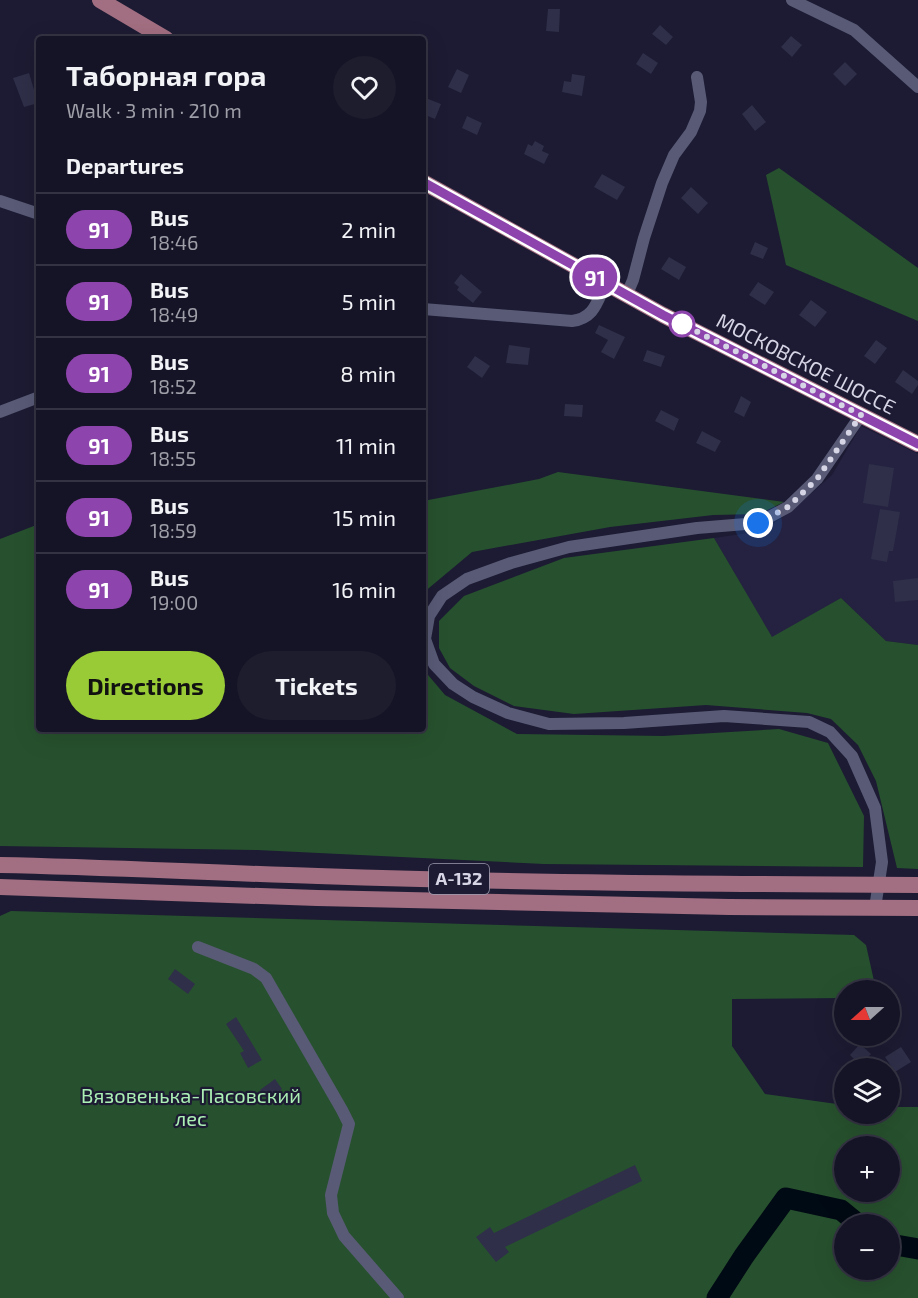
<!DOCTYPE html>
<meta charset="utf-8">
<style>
body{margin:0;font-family:"Exo 2",sans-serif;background:#1e1d2e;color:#f1f3f6;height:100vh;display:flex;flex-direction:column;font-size:22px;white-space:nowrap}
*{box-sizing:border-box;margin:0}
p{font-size:20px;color:#9d9ea7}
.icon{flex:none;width:33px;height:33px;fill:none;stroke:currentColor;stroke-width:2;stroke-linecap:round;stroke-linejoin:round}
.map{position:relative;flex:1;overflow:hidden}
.panel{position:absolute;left:36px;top:36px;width:390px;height:696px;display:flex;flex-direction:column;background:#151426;border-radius:6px;box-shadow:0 6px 24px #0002,0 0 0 2px #343343}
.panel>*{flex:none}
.badge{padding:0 12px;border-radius:20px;font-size:21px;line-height:39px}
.needle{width:39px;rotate:249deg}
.fabs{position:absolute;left:834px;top:980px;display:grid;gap:12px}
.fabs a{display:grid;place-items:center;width:66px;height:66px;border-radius:50%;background:#151426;box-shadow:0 6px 24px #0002,0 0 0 2px #343343;font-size:30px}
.you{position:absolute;width:30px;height:30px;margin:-15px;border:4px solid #fff;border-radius:50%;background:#1a73e8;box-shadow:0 0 0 9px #1a73e833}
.map>.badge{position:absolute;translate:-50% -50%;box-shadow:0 0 0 3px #fff}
h2{padding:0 30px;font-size:22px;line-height:54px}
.round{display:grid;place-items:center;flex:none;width:63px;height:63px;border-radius:32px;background:#1e1d2e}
.headline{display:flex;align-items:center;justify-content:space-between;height:102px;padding:0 30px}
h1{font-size:28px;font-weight:700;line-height:45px}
.action{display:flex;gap:12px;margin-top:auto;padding:12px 30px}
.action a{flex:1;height:69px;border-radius:36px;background:#99cb36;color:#111;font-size:24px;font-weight:700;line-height:69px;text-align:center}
.action a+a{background:#1e1d2e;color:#f1f3f6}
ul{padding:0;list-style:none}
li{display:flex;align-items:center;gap:18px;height:72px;padding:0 30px;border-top:2px solid #343343}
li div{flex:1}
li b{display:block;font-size:22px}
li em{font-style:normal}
li .badge{min-width:66px;font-weight:700;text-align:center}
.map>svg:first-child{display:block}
</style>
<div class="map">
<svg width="918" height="1298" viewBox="0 0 918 1298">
<rect width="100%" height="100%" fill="#1c1b33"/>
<!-- built -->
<path fill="#242240" d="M861,426L918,454V645L886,641L841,598L772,638L714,538L762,531L790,512L832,475Z"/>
<!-- forest -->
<g fill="#27512e" fill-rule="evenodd">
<path d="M779,168L918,268V321L786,265L766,175Z"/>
<path d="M558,472L784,502L759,514L713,515L610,527L472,552L423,593V501L539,479Z"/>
<path d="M39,524V729H423V669L445,695L517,734L663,736L779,729L828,743L864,816L863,867L544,864L257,850L0,846V539Z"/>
<path d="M714,538L772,637L841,598L886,641L918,645V869L897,868L876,781L858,745L831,719L807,713L706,705L574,714L514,706L474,686L450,668L439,648V621L464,596L564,558Z"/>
<path d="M11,911L854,935L866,945L876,990H844V998L732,999V1046L765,1094L844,1105V1113H890V1107H918V1298H0V916ZM844,1146H890V1191H844ZM844,1224H890V1269H844Z"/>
</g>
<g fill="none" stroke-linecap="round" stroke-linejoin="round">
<!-- river -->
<g stroke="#000a14" stroke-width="21">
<path d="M890,1244L918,1249"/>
<path d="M717,1298L744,1256L786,1198L841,1210L858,1224"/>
</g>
</g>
<!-- building -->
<g fill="#2f2f49">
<path d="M548,9H560L559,32L546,31Z"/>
<path d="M660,25L673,37L666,45L652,34Z"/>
<path d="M791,36L802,45L792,57L781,47Z"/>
<path d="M643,53L658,63L651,74L636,64Z"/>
<path d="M845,62L857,74L845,86L833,74Z"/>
<path d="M457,69L469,75L461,93L448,87Z"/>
<path d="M29,73L38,103L24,107L13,78Z"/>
<path d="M572,74L585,76L582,96L562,92L564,81L571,82Z"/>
<path d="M423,97L441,104L435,119L423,114Z"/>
<path d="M752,105L766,122L755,131L742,114Z"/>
<path d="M467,116L482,123L477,135L462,128Z"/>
<path d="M535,141L544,146L542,151L549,154L544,164L524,154L528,144L532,146Z"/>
<path d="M602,174L625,187L617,200L594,187Z"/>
<path d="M691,187L708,203L698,214L681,198Z"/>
<path d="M755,242L768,248L763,259L750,254Z"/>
<path d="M669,257L686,267L679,280L661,269Z"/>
<path d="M461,274L482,292L473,303L457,290L459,287L454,283Z"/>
<path d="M758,282L774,292L765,305L749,295Z"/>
<path d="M811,300L827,312L815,327L799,315Z"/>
<path d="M599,325L625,337L614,359L601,352L608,340L595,333Z"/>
<path d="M876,340L887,348L875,364L864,356Z"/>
<path d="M509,345L530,348L528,365L506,363Z"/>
<path d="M647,350L665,356L661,367L643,361Z"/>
<path d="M475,356L490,366L482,378L467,367Z"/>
<path d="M903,370L918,381V385L912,394L895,382Z"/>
<path d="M741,396L751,402L744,417L734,412Z"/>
<path d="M565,404L583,405L582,417L564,416Z"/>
<path d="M661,410L679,419L674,431L655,421Z"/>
<path d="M702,431L721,441L715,452L696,443Z"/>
<path d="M869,464L894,468L888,507L863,503Z"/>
<path d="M880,509L900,512L893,551H889L887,562L871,559Z"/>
<path d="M918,578V600L895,602L893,581Z"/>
<path d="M175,969L195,984L188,994L168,979Z"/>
<path d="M236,1017L262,1060L248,1068L240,1053L244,1051L226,1024Z"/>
<path d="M860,1044L871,1054L860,1065L850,1055Z"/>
<path d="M901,1047L911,1062L895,1072L885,1057Z"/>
<path d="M275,1079L282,1089L268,1101L260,1090Z"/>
<path d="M635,1165L642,1181L505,1247L509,1252L496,1262L476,1237L490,1227L494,1233Z"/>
</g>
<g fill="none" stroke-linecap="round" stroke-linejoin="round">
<!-- minor -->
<g stroke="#595a76" stroke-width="12">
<path d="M792,0L854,30L918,87"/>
<path d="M0,201L39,214"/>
<path d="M627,294L633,280L644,238L662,183L674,155L691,132L700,111L701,102L697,77"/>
<path d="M423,309L572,321C595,318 597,301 606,283"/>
<path d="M0,412L39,397"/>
<path d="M861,415L817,479L788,507L758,523L697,528L569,547L511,563L467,579L442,596L429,616L425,639L434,664L453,684L473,697L508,713L549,724L624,723L724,716L809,722L830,732L852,756L875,808L882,862L875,908"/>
<path d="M198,947L254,969L266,978L342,1110L349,1124L331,1195L333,1213L344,1236L398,1298"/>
</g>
<!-- primary -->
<g stroke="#a26e81" stroke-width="16">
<path d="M100,0L166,39"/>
<path d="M423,182L663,315L918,444"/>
<path d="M0,865C106,867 212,873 318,876C518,883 718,884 918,885"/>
<path d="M0,887L317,898L729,907L918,908"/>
</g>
</g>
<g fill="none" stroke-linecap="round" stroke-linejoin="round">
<defs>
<path id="line" d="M423,182L663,315L918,444"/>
</defs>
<!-- line casing -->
<use href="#line" stroke="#fff" stroke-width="14"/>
<!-- line -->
<use href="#line" stroke="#8e44ad" stroke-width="9"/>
<!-- walk -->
<path stroke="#d5d5e6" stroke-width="6" stroke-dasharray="0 10.8" d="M682,324L680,323L861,415L817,479L788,507L758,523"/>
</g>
<!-- markers -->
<circle fill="#fff" stroke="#8e44ad" stroke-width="3" cx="682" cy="324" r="12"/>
<g text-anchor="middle" stroke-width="4.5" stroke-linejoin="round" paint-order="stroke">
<!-- shield labels -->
<rect fill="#1c1b33" stroke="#9e9db0" stroke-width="1.5" x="429" y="864" width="60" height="30" rx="4.5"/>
<g font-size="18" font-weight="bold" fill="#d5d5e6">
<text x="459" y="885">А-132</text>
</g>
<!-- street labels -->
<g font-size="20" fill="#d5d5e6" stroke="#1c1b33">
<text transform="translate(806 364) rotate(27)" y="7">МОСКОВСКОЕ ШОССЕ</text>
</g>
<!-- park labels -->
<g font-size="20" fill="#abefb4" stroke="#1c1b33">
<text x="191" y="1103">Вязовенька-Пасовский<tspan x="191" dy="23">лес</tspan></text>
</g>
</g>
</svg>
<div class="fabs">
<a><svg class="needle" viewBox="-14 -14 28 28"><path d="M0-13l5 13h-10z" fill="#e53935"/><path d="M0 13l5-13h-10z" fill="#9d9ea7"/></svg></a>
<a><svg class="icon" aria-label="layers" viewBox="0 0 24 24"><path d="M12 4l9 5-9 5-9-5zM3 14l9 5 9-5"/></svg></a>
<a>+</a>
<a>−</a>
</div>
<div class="you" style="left:758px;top:523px"></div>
<b class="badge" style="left:595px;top:277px;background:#8e44ad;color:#fff">91</b>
<section class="panel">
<div class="headline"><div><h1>Таборная гора</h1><p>Walk · 3 min · 210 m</p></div><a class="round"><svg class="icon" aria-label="heart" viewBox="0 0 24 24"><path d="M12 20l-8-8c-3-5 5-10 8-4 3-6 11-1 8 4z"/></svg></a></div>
<h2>Departures</h2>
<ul>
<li><span class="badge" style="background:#8e44ad;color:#fff">91</span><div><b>Bus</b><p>18:46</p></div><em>2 min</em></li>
<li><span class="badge" style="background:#8e44ad;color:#fff">91</span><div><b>Bus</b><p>18:49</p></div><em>5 min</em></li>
<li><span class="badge" style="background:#8e44ad;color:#fff">91</span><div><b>Bus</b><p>18:52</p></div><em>8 min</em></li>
<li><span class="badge" style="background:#8e44ad;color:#fff">91</span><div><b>Bus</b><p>18:55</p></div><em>11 min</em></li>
<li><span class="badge" style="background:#8e44ad;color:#fff">91</span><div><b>Bus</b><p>18:59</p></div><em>15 min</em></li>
<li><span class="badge" style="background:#8e44ad;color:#fff">91</span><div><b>Bus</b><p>19:00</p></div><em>16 min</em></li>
</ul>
<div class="action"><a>Directions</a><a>Tickets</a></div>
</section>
</div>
